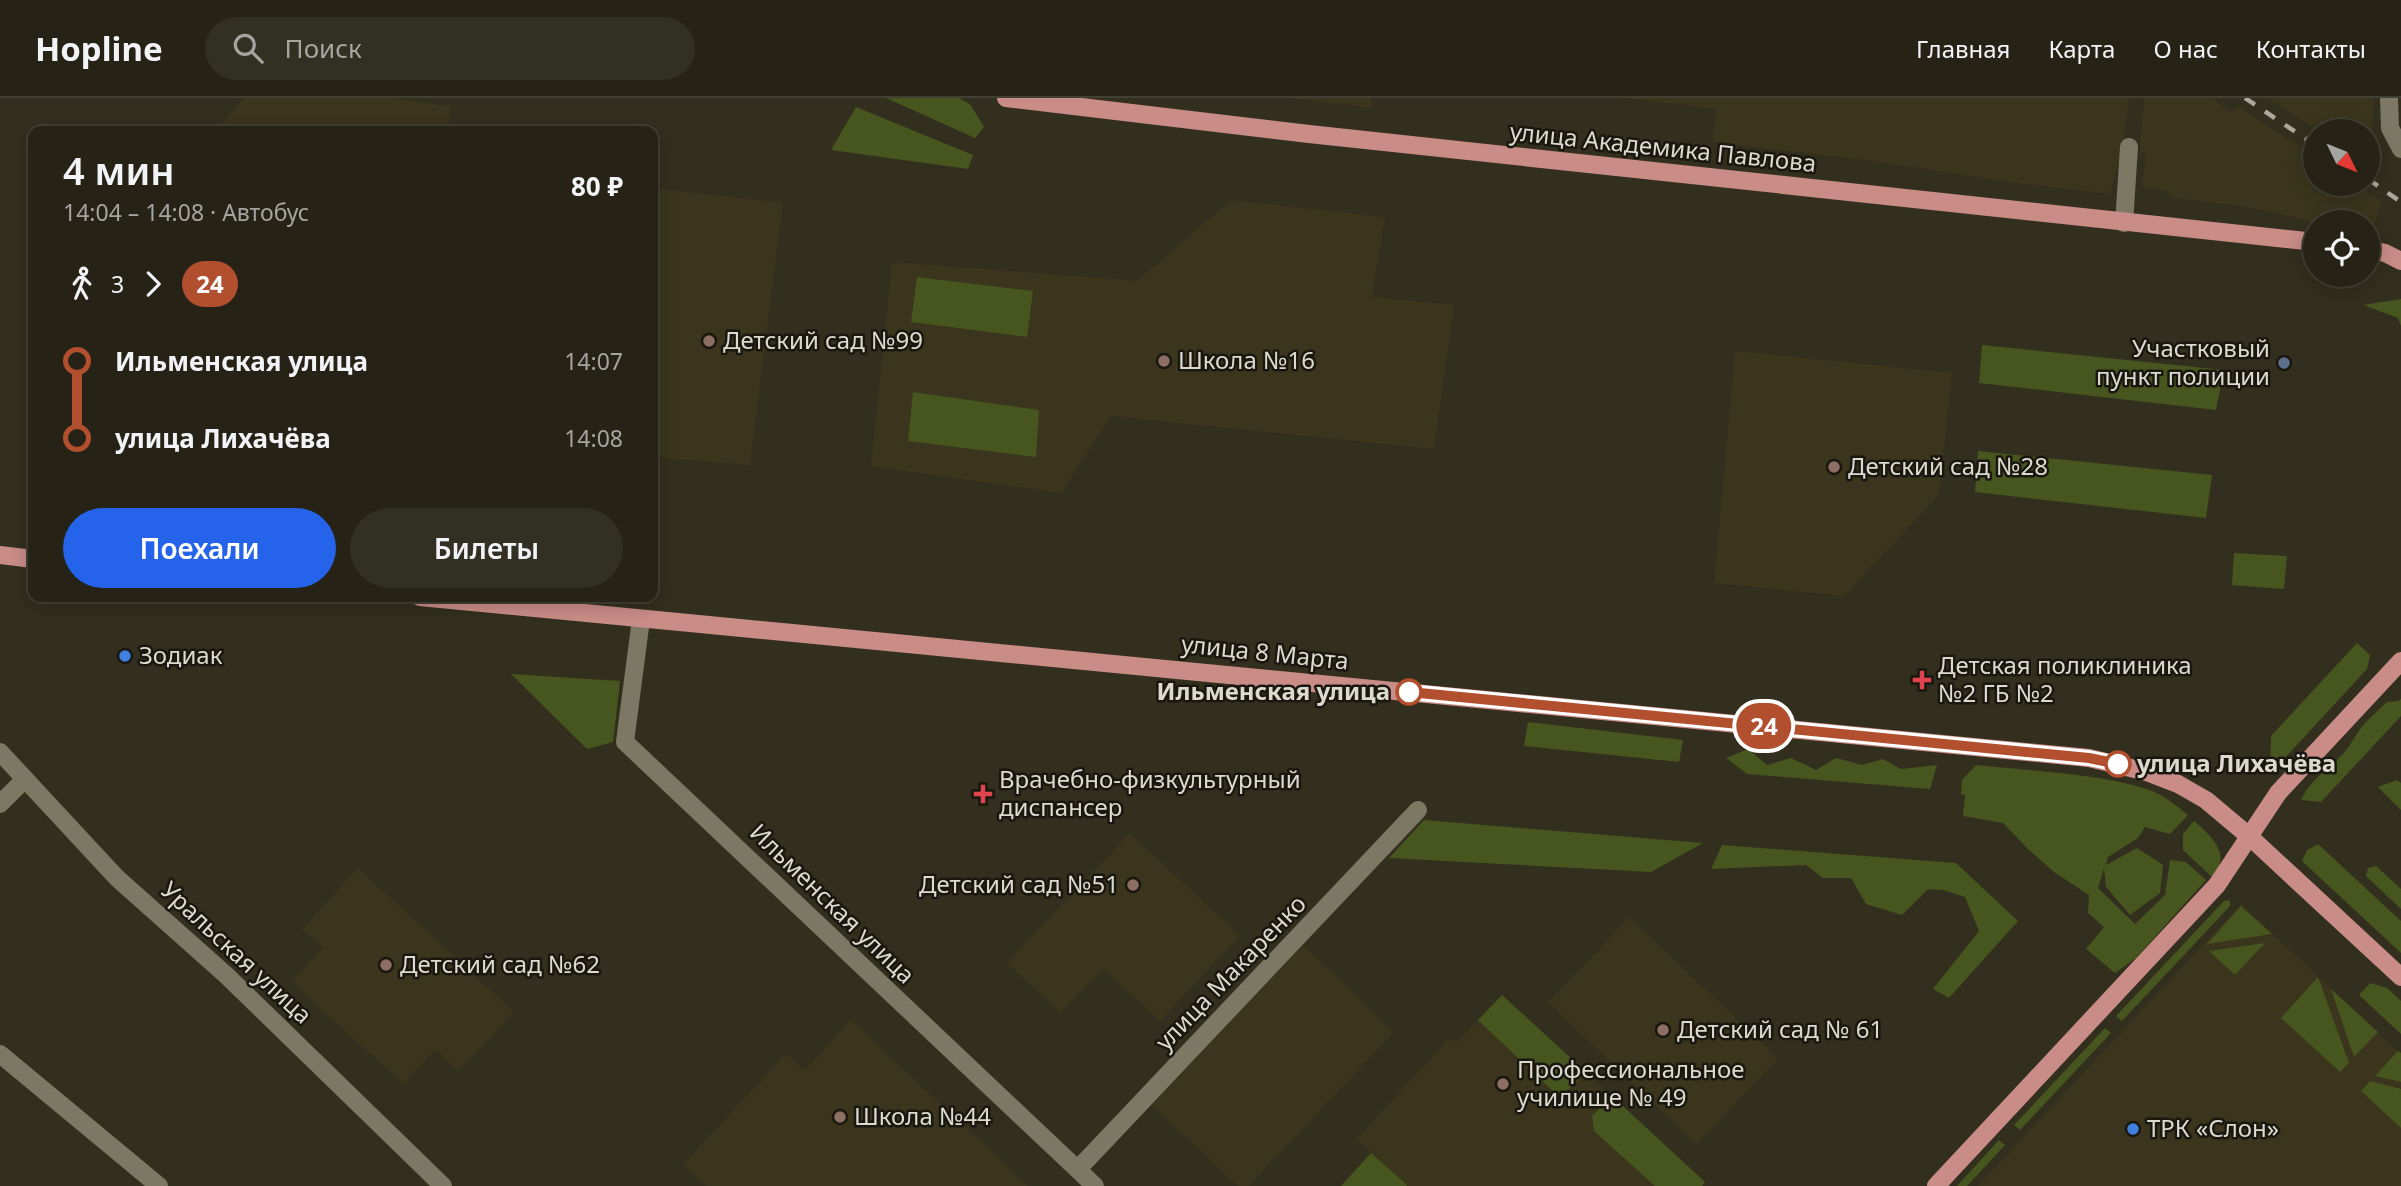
<!DOCTYPE html>
<html lang="ru">
<meta charset="utf-8">
<style>
body{margin:0;font-family:"Noto Sans",sans-serif;background:#322f23;color:#f1f3f6;height:100vh;display:flex;flex-direction:column;font-size:26px;white-space:nowrap}
*{box-sizing:border-box;margin:0}
p{font-size:23px;color:#a4a4a1}
.icon{flex:none;width:38px;height:38px;fill:none;stroke:currentColor;stroke-width:2;stroke-linecap:round;stroke-linejoin:round}
.map{position:relative;flex:1;overflow:hidden}
.drawer{position:absolute;left:28px;top:28px;width:630px;height:476px;display:flex;flex-direction:column;background:#262316;border-radius:14px;box-shadow:0 4px 18px #0003,0 0 0 2px #424035}
.drawer>*{flex:none}
.badge{padding:0 14px;border-radius:23px;font-size:24px;line-height:46px}
.needle{width:46px;rotate:133deg}
.buttons{position:absolute;left:2303px;top:21px;display:grid;gap:14px}
.buttons a{display:grid;place-items:center;width:77px;height:77px;border-radius:50%;background:#262316;box-shadow:0 4px 18px #0003,0 0 0 2px #424035;font-size:35px}
.map>.badge{position:absolute;translate:-50% -50%;box-shadow:0 0 0 4px #fff}
.legs{display:flex;align-items:center;gap:10px;height:77px;padding:0 35px;font-size:23px}
.legs p{margin-inline-start:auto}
.head{display:flex;align-items:center;justify-content:space-between;height:119px;padding:0 35px}
h1{font-size:38px;font-weight:600;line-height:52px}
.button{display:flex;gap:14px;margin-top:auto;padding:14px 35px}
.button a{flex:1;height:80px;border-radius:42px;background:#2563eb;color:#fff;font-size:28px;font-weight:600;line-height:80px;text-align:center}
.button a+a{background:#322f23;color:#f1f3f6}
ul{padding:0 35px;list-style:none}
li{display:flex;align-items:center;gap:24px;height:77px;font-size:26px}
li i{display:grid;place-items:center;width:10px;height:100%;margin:0 9px;background:currentColor}
li i::after{content:'';width:18px;height:18px;margin:-9px;border:5px solid;border-radius:50%;background:#262316}
li p{margin-inline-start:auto}
li:first-child i{background:linear-gradient(#0000 50%,currentColor 0)}
li:last-child i{background:linear-gradient(currentColor 50%,#0000 0)}
header{display:flex;align-items:center;gap:42px;box-sizing:border-box;height:98px;padding:0 35px;background:#262316;border-bottom:2px solid #424035}
header strong{font-size:33px}
nav{display:flex;gap:38px;margin-inline-start:auto;font-size:24px}
.search{width:490px;height:63px;background:#322f23;display:flex;align-items:center;gap:18px;box-sizing:border-box;padding:0 24px;border-radius:38px;color:#a4a4a1;font-size:26px}
.map>svg:first-child{display:block}
</style>
<header>
<strong>Hopline</strong>
<div class="search"><svg class="icon" aria-label="search" viewBox="0 0 24 24"><circle cx="10" cy="10" r="6"/><path d="M15 15l6 6"/></svg>Поиск</div>
<nav><a>Главная</a><a>Карта</a><a>О нас</a><a>Контакты</a></nav>
</header>
<div class="map">
<svg width="2401" height="1088" viewBox="0 0 2401 1088">
<rect width="100%" height="100%" fill="#332f1e"/>
<!-- built -->
<g fill="#3a351c">
<path d="M244,0H393L451,9L448,33H216Z"/>
<path d="M1292,0H1372L1371,10Z"/>
<path d="M1627,0H2129L2122,51L2110,96L2017,85L1873,63L1712,44L1717,11Z"/>
<path d="M2144,0H2213L2230,15L2237,8L2315,59V86H2356L2381,102L2374,129H2368V124L2311,123L2247,109L2169,99V93L2142,89L2146,58L2140,53Z"/>
<path d="M2267,0H2374L2370,67L2368,66V33H2318Z"/>
<path d="M653,90L783,105L750,367L653,359Z"/>
<path d="M1231,102L1385,119L1372,199L1454,207L1434,351L1111,318L1061,395L871,368L892,164L1137,183Z"/>
<path d="M1735,253L1952,275L1939,397L1844,498L1714,485Z"/>
<path d="M1130,735L1240,838L1160,923L1103,870L1060,915L1007,865Z"/>
<path d="M358,770L514,914L459,973L435,952L403,986L292,884L323,850L302,831Z"/>
<path d="M2241,806L2401,956V1088H1978Z"/>
<path d="M1630,819L1778,961L1696,1046L1548,904Z"/>
<path d="M1303,847L1394,934L1249,1088H1238L1152,1007Z"/>
<path d="M1502,897L1705,1084L1702,1088H1341L1371,1055L1356,1041L1450,940L1456,945Z"/>
<path d="M851,922L1028,1088H706L683,1066L786,956L805,972Z"/>
</g>
<!-- green -->
<g fill="#47551f">
<path d="M886,0H959L970,6L984,29L975,40Z"/>
<path d="M856,9L973,57L968,71L831,52Z"/>
<path d="M917,179L1033,193L1027,239L911,224Z"/>
<path d="M2401,201V228L2398,220L2363,207Z"/>
<path d="M1982,247L2224,272L2216,312L1979,285Z"/>
<path d="M913,294L1039,312L1036,359L908,343Z"/>
<path d="M1978,353L2212,377L2206,420L1975,394Z"/>
<path d="M2234,455L2287,458L2284,491L2232,487Z"/>
<path d="M2357,545L2370,557L2367,571L2270,676L2271,638Z"/>
<path d="M511,576L620,583L613,644L587,651Z"/>
<path d="M2401,601V618L2321,704L2301,702C2310,682 2326,673 2341,658C2348,651 2351,644 2357,636C2364,624 2377,614 2387,604L2398,603Z"/>
<path d="M1528,624L1683,642L1679,664L1524,648Z"/>
<path d="M1748,651L1767,667L1791,660L1816,672L1836,660L1862,667L1883,661L1901,671L1937,667L1930,691L1747,676L1726,660Z"/>
<path d="M1976,667C2029,673 2096,675 2147,691C2162,696 2176,707 2188,717L2170,736L2145,729L2138,740L2108,759L2106,767L2137,750L2163,767L2160,795L2130,817L2106,789L2104,770L2098,790L2135,826L2165,797L2170,762L2186,764L2206,782L2136,860L2115,875L2086,851L2104,829L2088,815L2089,797L2054,774L2028,751L2003,725L1963,718L1965,697L1961,696L1962,682Z"/>
<path d="M2397,682L2401,685V712L2378,689Z"/>
<path d="M1424,722L1703,745L1651,774L1389,760Z"/>
<path d="M2194,723C2211,738 2233,757 2212,779L2183,752V736Z"/>
<path d="M2318,746L2401,823V855L2302,763L2307,752Z"/>
<path d="M1722,747L1956,765L2018,823L1949,900L1933,891L1979,833L1965,799L1943,792L1928,791L1902,817L1866,806L1851,780H1823L1806,767L1711,771Z"/>
<path d="M2376,768L2401,791V811L2366,778L2368,770Z"/>
<path d="M2230,802V808L2122,923L2116,918L2224,803Z"/>
<path d="M2241,808L2272,836L2207,846Z"/>
<path d="M2265,845L2235,877L2209,853Z"/>
<path d="M2318,879L2349,965L2340,974L2281,920Z"/>
<path d="M2370,885L2387,890L2401,903V936L2359,897Z"/>
<path d="M2331,891L2378,934L2354,959Z"/>
<path d="M1502,897L1586,974L1566,994L1556,996L1478,922Z"/>
<path d="M2105,930L2111,935L2020,1032L2014,1027Z"/>
<path d="M2398,953L2401,955V984L2375,978Z"/>
<path d="M2370,983L2401,991V1030L2361,993Z"/>
<path d="M1612,998L1705,1084L1702,1088H1655L1594,1033L1592,1018Z"/>
<path d="M1999,1042L2005,1047L1967,1088H1957Z"/>
<path d="M1371,1055L1407,1087V1088H1341Z"/>
</g>
<g fill="none" stroke-linecap="round" stroke-linejoin="round">
<!-- minor -->
<g stroke="#7c7864" stroke-width="18">
<path d="M2389,0L2390,30L2401,51"/>
<path d="M2124,125L2129,49"/>
<path d="M641,521L625,644L1095,1088"/>
<path d="M0,654L117,780L226,877L443,1088"/>
<path d="M0,706L25,681"/>
<path d="M0,956L159,1088"/>
<path d="M1078,1071L1418,712"/>
</g>
<!-- major -->
<g stroke="#c98c87" stroke-width="18">
<path d="M1006,0L1309,36L2315,144"/>
<path d="M2368,151L2385,155L2401,163"/>
<path d="M0,457L33,461"/>
<path d="M420,499L2089,660L2147,674L2178,686L2206,702L2250,739L2401,879"/>
<path d="M1936,1088L2217,787L2278,695L2401,563"/>
</g>
<!-- rail -->
<g stroke="#aaa89b" stroke-width="4.5" stroke-dasharray="12 12" stroke-linecap="butt">
<path d="M2245,0L2315,47"/>
<path d="M2368,81L2401,104"/>
</g>
</g>
<g fill="none" stroke-linecap="round" stroke-linejoin="round">
<defs>
<path id="line-1" d="M1409,594L2089,660L2118,666"/>
</defs>
<!-- line-1 casing -->
<use href="#line-1" stroke="#fff" stroke-width="16"/>
<!-- line-1 -->
<use href="#line-1" stroke="#b14f2e" stroke-width="10"/>
</g>
<!-- markers -->
<g fill="#8d6e63" stroke="#19170f" stroke-width="2.5">
<circle cx="709" cy="243" r="7"/>
<circle cx="1164" cy="263" r="7"/>
<circle cx="1834" cy="369" r="7"/>
<circle cx="1133" cy="787" r="7"/>
<circle cx="386" cy="867" r="7"/>
<circle cx="1663" cy="932" r="7"/>
<circle cx="1503" cy="986" r="7"/>
<circle cx="840" cy="1019" r="7"/>
</g>
<circle fill="#5c6f8a" stroke="#19170f" stroke-width="2.5" cx="2284" cy="265" r="7"/>
<g fill="#3f7fe0" stroke="#19170f" stroke-width="2.5">
<circle cx="125" cy="558" r="7"/>
<circle cx="2133" cy="1031" r="7"/>
</g>
<g fill="#e0444e" stroke="#19170f" stroke-width="2.5">
<path d="M1918.5 571.5h7v7h7v7h-7v7h-7v-7h-7v-7h7z"/>
<path d="M979.5 685.5h7v7h7v7h-7v7h-7v-7h-7v-7h7z"/>
</g>
<g fill="#fff" stroke="#b14f2e" stroke-width="3.5">
<circle cx="1409" cy="594" r="12"/>
<circle cx="2118" cy="666" r="12"/>
</g>
<g text-anchor="middle" stroke-width="5" stroke-linejoin="round" paint-order="stroke">
<!-- street labels -->
<g font-size="24" fill="#dcdacf" stroke="#19170f">
<text transform="translate(1663 50) rotate(6)" y="8">улица Академика Павлова</text>
<text transform="translate(1265 555) rotate(6)" y="8">улица 8 Марта</text>
<text transform="translate(832 806) rotate(44)" y="8">Ильменская улица</text>
<text transform="translate(236 855) rotate(43)" y="8">Уральская улица</text>
<text transform="translate(1231 875) rotate(-46)" y="8">улица Макаренко</text>
</g>
<!-- poi labels -->
<g font-size="24" fill="#dcdacf" stroke="#19170f" text-anchor="start">
<text x="723" y="251">Детский сад №99</text>
<text x="2270" y="259" text-anchor="end">Участковый<tspan x="2270" dy="28">пункт полиции</tspan></text>
<text x="1178" y="271">Школа №16</text>
<text x="1848" y="377">Детский сад №28</text>
<text x="139" y="566">Зодиак</text>
<text x="1938" y="576">Детская поликлиника<tspan x="1938" dy="28">№2 ГБ №2</tspan></text>
<text x="999" y="690">Врачебно-физкультурный<tspan x="999" dy="28">диспансер</tspan></text>
<text x="1119" y="795" text-anchor="end">Детский сад №51</text>
<text x="400" y="875">Детский сад №62</text>
<text x="1677" y="940">Детский сад № 61</text>
<text x="1517" y="980">Профессиональное<tspan x="1517" dy="28">училище № 49</tspan></text>
<text x="854" y="1027">Школа №44</text>
<text x="2147" y="1039">ТРК «Слон»</text>
</g>
<!-- stop labels -->
<g font-size="24" font-weight="bold" fill="#dcdacf" stroke="#19170f" text-anchor="end">
<text x="1390" y="602">Ильменская улица</text>
<text x="2137" y="674" text-anchor="start">улица Лихачёва</text>
</g>
</g>
</svg>
<div class="buttons">
<a><svg class="needle" viewBox="-14 -14 28 28"><path d="M0-13l5 13h-10z" fill="#e53935"/><path d="M0 13l5-13h-10z" fill="#a4a4a1"/></svg></a>
<a><svg class="icon" aria-label="locate" viewBox="0 0 24 24"><circle cx="12" cy="12" r="6"/><path d="M12 2v4M12 18v4M2 12h4M18 12h4"/></svg></a>
</div>
<b class="badge" style="left:1764px;top:628px;background:#b14f2e;color:#fff">24</b>
<section class="drawer">
<div class="head"><div><h1>4 мин</h1><p>14:04 – 14:08 · Автобус</p></div><b>80 ₽</b></div>
<div class="legs"><svg class="icon" aria-label="walk" viewBox="0 0 24 24"><circle cx="13" cy="4" r="2"/><path d="M13 8l-2 6 4 7M11 14l-3 7M7 12l3-4h3l4 4"/></svg>3<svg class="icon" aria-label="forward" viewBox="0 0 24 24"><path d="M9 5l7 7-7 7"/></svg><b class="badge" style="background:#b14f2e;color:#fff">24</b></div>
<ul>
<li><i style="color:#b14f2e"></i><b>Ильменская улица</b><p>14:07</p></li>
<li><i style="color:#b14f2e"></i><b>улица Лихачёва</b><p>14:08</p></li>
</ul>
<div class="button"><a>Поехали</a><a>Билеты</a></div>
</section>
</div>
